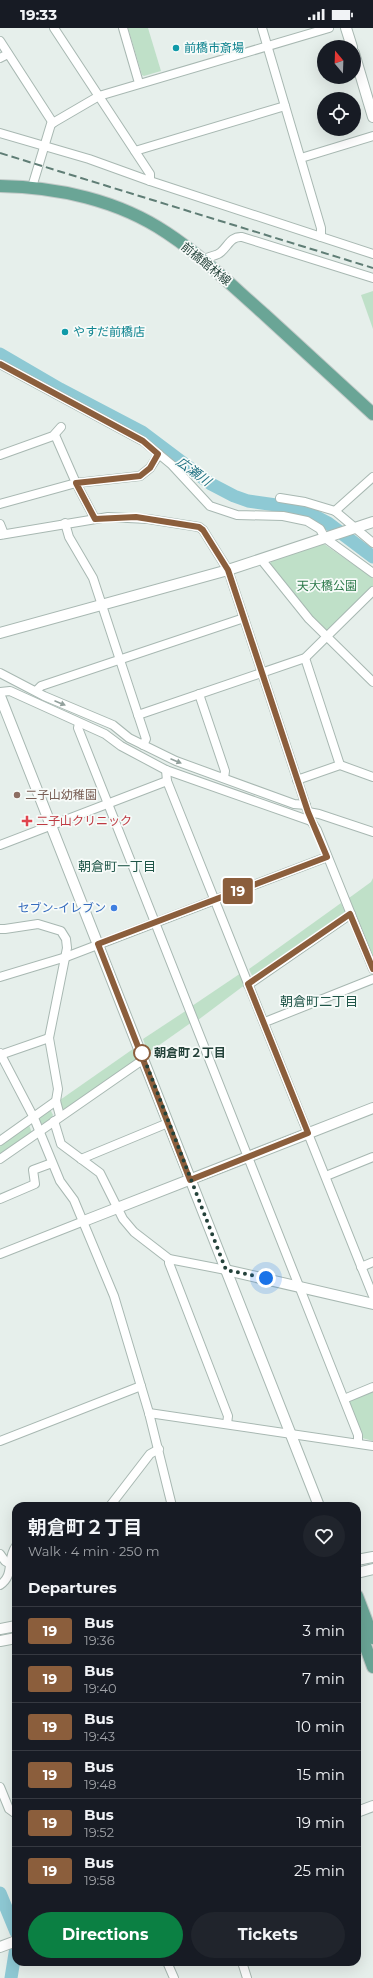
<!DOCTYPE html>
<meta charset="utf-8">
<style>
body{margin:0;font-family:Montserrat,"Noto Sans JP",sans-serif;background:#20242c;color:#f1f3f6;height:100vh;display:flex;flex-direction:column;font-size:15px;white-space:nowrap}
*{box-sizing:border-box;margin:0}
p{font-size:13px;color:#9ea1a6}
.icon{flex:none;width:22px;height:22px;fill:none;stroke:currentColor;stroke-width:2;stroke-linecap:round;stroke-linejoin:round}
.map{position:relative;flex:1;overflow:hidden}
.details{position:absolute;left:12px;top:1474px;width:349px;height:464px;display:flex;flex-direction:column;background:#171b24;border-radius:12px;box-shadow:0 4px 16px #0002}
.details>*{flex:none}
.badge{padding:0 8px;border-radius:3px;font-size:14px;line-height:26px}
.needle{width:26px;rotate:341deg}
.tools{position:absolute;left:317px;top:12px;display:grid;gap:8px}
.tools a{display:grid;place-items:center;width:44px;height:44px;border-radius:50%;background:#171b24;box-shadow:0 4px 16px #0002;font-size:20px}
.you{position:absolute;width:20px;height:20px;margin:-10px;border:3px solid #fff;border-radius:50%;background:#1a73e8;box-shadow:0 0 0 6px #1a73e833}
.map>.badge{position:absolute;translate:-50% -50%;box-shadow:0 0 0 2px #fff}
h2{padding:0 16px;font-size:15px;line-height:36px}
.round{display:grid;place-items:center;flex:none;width:42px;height:42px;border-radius:21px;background:#20242c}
.head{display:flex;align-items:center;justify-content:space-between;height:68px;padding:0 16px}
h1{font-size:19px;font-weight:700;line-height:30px}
.button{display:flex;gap:8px;margin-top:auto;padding:8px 16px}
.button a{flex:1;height:46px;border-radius:24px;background:#0b8043;color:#fff;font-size:16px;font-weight:700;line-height:46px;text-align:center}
.button a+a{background:#20242c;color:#f1f3f6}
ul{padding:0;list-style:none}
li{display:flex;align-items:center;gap:12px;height:48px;padding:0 16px;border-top:1px solid #363941}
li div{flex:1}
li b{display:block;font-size:15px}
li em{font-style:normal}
li .badge{min-width:44px;font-weight:700;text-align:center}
.status{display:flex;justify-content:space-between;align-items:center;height:28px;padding:0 20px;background:#171b24;direction:ltr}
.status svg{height:11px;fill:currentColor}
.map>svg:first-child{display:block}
</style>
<div class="status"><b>19:33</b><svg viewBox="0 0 49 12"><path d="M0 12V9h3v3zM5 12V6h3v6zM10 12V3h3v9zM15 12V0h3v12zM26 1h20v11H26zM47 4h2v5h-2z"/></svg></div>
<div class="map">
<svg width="373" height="1950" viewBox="0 0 373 1950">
<rect width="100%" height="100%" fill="#e6efeb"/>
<!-- green -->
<g fill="#bfe0c8">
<path d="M128,0H148L161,43L144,48L142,47Z"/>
<path d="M373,263V301L361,267Z"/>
<path d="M324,516L373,550V559L329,603H325L310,589L270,536L272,532Z"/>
<path d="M373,850V932L349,870L371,854Z"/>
<path d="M341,875L345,884L344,887L253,950L249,941Z"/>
<path d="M241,945L246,956L198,992L192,978Z"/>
<path d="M187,982L192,994L148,1025L143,1011Z"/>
<path d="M133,1021L137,1033L63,1084L60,1072Z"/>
<path d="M50,1081L53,1087C50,1093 46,1096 39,1096L40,1089Z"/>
<path d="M29,1097L32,1105L0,1128V1117Z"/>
<path d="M373,1362V1413L362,1410L349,1374L351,1370Z"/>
</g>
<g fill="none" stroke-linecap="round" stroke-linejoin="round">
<!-- river -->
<g stroke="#8ec9d4" stroke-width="13">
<path d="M0,326L60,361L142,404L211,456L234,468L248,473L290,479L309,485L328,495L373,529"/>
<path d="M0,1865L16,1904"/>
<path d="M11,1950L16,1919"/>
</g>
<defs>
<g id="minor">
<path d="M54,0L150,146V153"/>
<path d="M123,0L139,55"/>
<path d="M262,0L321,200V209"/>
<path d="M0,13L53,95"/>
<path d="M0,30L8,26"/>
<path d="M0,105L89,131L150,153L373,226"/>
<path d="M135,123L285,78"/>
<path d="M301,130L373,108"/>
<path d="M32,159L51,96L99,68L329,0"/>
<path d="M204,232C209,227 216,229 221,224C228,218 231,208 242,209L373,250"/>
<path d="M0,336L143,413L172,437L210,478L237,487L283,488L307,493L320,501L325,510L373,545"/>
<path d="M55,407L76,455L95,491"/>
<path d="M0,427L53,408L61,399"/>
<path d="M280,470L305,474L335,483L373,515"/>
<path d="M0,476L76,455L140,448L150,440L159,426"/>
<path d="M335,483L373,449"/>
<path d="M65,495L69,509L93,550L146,711L143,717"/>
<path d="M0,496L4,506"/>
<path d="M0,507L108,489L148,491L199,499L203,502L228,542L311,793L317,802L373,941"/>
<path d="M263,531L264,535L309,591L373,654"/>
<path d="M305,630L340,737"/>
<path d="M0,645L44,668L113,697L129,710L176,733L294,776L306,777"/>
<path d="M36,663L41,658L244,590"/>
<path d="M0,664L10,663L105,706L121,718L166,742L311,793"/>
<path d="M199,666L225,743L224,750"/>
<path d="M138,687L305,630L373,563"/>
<path d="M79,695L78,700L358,1407V1415"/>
<path d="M166,742L167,753L373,1268"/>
<path d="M297,752L340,737L373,749"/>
<path d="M308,784L319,786L373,804"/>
<path d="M0,817L167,753"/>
<path d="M0,901H5L38,896L61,903L66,911L67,920L49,1010L58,1061L56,1073L60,1088"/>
<path d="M0,949L66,929L327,829"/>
<path d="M248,957L351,886"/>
<path d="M265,994L373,951"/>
<path d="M0,1025L34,1090L60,1153L74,1172L114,1268L149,1385L172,1478"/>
<path d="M0,1027L49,1010"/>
<path d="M54,1093L61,1116L100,1145L123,1191L134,1204L169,1231L226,1242"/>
<path d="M0,1113L56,1073"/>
<path d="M0,1131L144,1031"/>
<path d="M81,1131L168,1095"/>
<path d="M326,1148L373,1129"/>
<path d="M0,1171L35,1156L33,1142L52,1135"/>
<path d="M0,1226L84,1193"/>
<path d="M169,1231V1235L228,1388L227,1396"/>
<path d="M361,1239L373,1234"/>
<path d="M344,1371L373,1359"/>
<path d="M149,1385L373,1418"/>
<path d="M0,1413L141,1358"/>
<path d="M110,1478L150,1426L159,1421"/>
<path d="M0,1526L5,1533L10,1536"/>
<path d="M0,1557C15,1547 6,1531 16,1518"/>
<path d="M0,1759L9,1781L16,1786"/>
<path d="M167,1934L174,1950"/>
<path d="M242,1934L247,1950"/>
</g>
<g id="tertiary">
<path d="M346,0L352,19"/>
<path d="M354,25L373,89"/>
<path d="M0,605L228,542L373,494"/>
<path d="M0,668L319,1478"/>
<path d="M84,1193L373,1080"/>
<path d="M226,1242L373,1276"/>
<path d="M357,1532L373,1529"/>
<path d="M357,1545L373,1541"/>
<path d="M0,1601L16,1598"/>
<path d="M0,1613L16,1610"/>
<path d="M357,1784L373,1778"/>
<path d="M0,1919L16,1913"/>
</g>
<g id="primary">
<path d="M0,158C57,159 118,172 167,205C202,228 232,258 264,286C300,319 337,353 373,386"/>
<path d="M357,1568L373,1610"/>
<path d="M357,1595L373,1639"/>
</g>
</defs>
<!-- minor casing -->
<use href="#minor" stroke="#a8b8b2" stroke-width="10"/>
<!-- tertiary casing -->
<use href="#tertiary" stroke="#a8b8b2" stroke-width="12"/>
<!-- primary casing -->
<use href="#primary" stroke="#c2cac8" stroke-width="14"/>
<!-- minor -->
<use href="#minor" stroke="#fff" stroke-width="8"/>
<!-- tertiary -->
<use href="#tertiary" stroke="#fff" stroke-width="10"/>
<!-- primary -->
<use href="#primary" stroke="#6aa596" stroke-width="12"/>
<!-- rail -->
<path stroke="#5f7d75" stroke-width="2" stroke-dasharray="8 4" stroke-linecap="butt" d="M0,125L373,240"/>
</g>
<!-- one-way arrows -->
<defs><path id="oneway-solid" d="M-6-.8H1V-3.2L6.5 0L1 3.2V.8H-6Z"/></defs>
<g fill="#92a09c">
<use href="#oneway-solid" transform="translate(60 675) rotate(23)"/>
<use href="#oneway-solid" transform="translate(176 733) rotate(23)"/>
</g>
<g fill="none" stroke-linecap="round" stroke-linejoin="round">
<defs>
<path id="line" d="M0,336L143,413L158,426L150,440L140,448L76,455L95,491L136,489L199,499L203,502L228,542L308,784L327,829L98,916L190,1152L308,1105L248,956L350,886L373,941"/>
</defs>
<!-- line casing -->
<use href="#line" stroke="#fff" stroke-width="9"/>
<!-- line -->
<use href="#line" stroke="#8b5e3c" stroke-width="6"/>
<!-- walk -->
<path stroke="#24423a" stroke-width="4" stroke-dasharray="0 7.2" d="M142,1025L226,1242L266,1250"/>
</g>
<!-- markers -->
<g fill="#0f9aa8" stroke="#f7fbf9" stroke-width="1.5">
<circle cx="176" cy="20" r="4"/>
<circle cx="65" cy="304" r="4"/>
</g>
<circle fill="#8d6e63" stroke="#f7fbf9" stroke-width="1.5" cx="17" cy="767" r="4"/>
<path fill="#e0444e" stroke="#f7fbf9" stroke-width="1.5" d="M25 787h4v4h4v4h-4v4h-4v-4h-4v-4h4z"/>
<circle fill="#3f7fe0" stroke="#f7fbf9" stroke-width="1.5" cx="114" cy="880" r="4"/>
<circle fill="#fff" stroke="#8b5e3c" stroke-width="2" cx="142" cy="1025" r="8"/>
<g text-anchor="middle" stroke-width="3.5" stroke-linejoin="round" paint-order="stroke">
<!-- culture labels -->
<g font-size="12" fill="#0d838f" stroke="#f7fbf9" text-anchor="start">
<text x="184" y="24">前橋市斎場</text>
<text x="73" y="308">やすだ前橋店</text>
</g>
<!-- street labels -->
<g font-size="12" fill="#24423a" stroke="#f7fbf9">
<text transform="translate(206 236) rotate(39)" y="4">前橋館林線</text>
</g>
<!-- park labels -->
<g font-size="12" fill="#2d7a4b" stroke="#f7fbf9">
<text x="327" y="562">天大橋公園</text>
</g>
<!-- education labels -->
<g font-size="12" fill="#785e54" stroke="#f7fbf9" text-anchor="start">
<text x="25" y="771">二子山幼稚園</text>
</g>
<!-- health labels -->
<g font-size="12" fill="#be3a42" stroke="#f7fbf9" text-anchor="start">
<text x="36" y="797">二子山クリニック</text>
</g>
<!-- shop labels -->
<g font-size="12" fill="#366cbe" stroke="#f7fbf9" text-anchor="end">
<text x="106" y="884">セブン-イレブン</text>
</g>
<!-- stop labels -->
<g font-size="12" font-weight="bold" fill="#24423a" stroke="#f7fbf9" text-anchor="start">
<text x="154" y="1029">朝倉町２丁目</text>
</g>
<!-- water labels -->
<g font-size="13" font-style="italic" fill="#1c6f80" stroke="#f7fbf9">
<text transform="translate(194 443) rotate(36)" y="5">広瀬川</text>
</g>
<!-- neighbourhood labels -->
<g font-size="13" fill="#1f5548" stroke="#f7fbf9">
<text x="117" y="843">朝倉町一丁目</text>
<text x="319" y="978">朝倉町二丁目</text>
</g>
</g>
</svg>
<div class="tools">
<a><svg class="needle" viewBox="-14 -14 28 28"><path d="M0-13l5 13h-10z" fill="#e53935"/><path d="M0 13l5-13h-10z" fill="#9ea1a6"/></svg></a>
<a><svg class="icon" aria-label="locate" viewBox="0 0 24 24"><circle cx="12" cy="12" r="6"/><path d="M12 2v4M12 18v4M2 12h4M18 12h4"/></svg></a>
</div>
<div class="you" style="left:266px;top:1250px"></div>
<b class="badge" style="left:238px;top:863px;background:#8b5e3c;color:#fff">19</b>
<section class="details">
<div class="head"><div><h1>朝倉町２丁目</h1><p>Walk · 4 min · 250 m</p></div><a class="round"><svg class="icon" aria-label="heart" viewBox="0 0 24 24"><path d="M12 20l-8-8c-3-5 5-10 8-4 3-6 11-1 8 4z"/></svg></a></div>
<h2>Departures</h2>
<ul>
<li><span class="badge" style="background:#8b5e3c;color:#fff">19</span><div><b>Bus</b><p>19:36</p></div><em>3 min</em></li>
<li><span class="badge" style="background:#8b5e3c;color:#fff">19</span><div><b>Bus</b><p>19:40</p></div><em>7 min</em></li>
<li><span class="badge" style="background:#8b5e3c;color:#fff">19</span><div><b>Bus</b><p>19:43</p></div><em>10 min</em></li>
<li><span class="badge" style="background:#8b5e3c;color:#fff">19</span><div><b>Bus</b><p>19:48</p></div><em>15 min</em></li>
<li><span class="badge" style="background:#8b5e3c;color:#fff">19</span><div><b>Bus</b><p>19:52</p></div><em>19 min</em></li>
<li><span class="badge" style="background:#8b5e3c;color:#fff">19</span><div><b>Bus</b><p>19:58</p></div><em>25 min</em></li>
</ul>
<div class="button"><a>Directions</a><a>Tickets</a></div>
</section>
</div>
